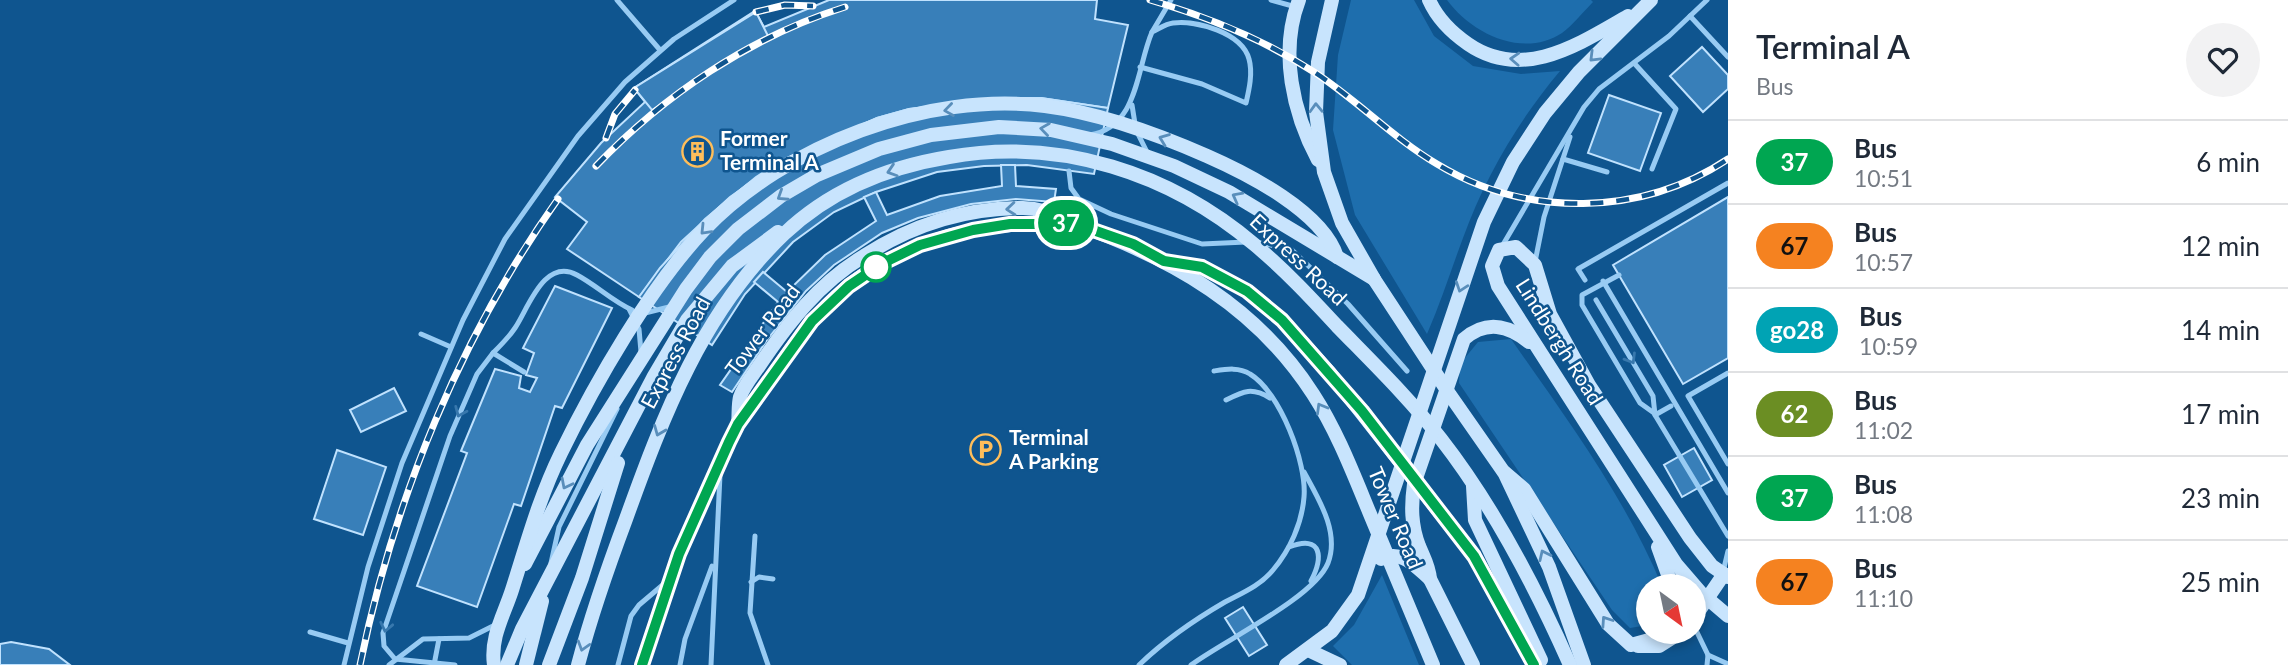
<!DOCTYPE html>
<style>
body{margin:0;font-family:Lato,sans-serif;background:#f2f2f3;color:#1f2937;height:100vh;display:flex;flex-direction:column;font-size:26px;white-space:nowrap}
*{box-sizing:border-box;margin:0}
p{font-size:23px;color:#747a83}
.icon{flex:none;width:38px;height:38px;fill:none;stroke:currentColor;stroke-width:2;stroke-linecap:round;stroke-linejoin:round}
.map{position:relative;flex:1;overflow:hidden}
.details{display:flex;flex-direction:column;background:#fff;width:560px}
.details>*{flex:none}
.badge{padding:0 14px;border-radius:23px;font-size:24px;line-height:46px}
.needle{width:46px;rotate:147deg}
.fabs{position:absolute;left:1636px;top:574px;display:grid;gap:14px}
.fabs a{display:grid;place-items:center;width:70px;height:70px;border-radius:50%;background:#fff;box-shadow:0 4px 10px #0003;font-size:35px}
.map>.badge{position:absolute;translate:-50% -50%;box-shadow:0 0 0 4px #fff}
.round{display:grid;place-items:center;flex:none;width:74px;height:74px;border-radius:37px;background:#f2f2f3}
.headline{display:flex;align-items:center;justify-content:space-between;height:119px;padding:0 28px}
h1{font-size:33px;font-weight:600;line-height:52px}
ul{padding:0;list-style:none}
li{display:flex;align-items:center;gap:21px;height:84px;padding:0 28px;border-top:2px solid #e0e1e3}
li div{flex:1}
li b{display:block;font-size:26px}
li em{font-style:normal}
li .badge{min-width:77px;font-weight:700;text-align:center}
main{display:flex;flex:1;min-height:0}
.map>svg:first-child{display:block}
</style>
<main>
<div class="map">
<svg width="1728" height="665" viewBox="0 0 1728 665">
<rect width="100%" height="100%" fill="#0f558f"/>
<!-- green -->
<g fill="#1e6ead">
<path d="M1351,0H1414L1434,36L1473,66L1521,74L1560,71C1518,121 1485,177 1463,238C1451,270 1441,302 1427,334L1355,215L1333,130L1338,55Z"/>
<path d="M1447,0H1591L1593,2C1583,12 1573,25 1562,33C1523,59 1471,33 1447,0Z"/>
<path d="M1511,339C1566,418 1625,497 1662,586H1648V625L1630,628L1612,610L1459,383L1460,364L1478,342Z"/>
<path d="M1382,575L1419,665H1352L1333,646L1354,625Z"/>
</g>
<!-- building -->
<g fill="#387fb9" stroke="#c0e2fe" stroke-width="2">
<path d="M829,0H1097L1095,19L1128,25L1108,108L1041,98H1008L909,109L877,118L785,159L730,197L681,242L639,297L567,249L587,222L555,197L601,143L645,102L634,88L755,11L764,27Z"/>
<path d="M756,12L768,36L652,110L634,88Z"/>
<path d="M1702,47L1728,75V89L1703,112L1670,76Z"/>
<path d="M1609,95L1661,113L1640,171L1588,153Z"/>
<path d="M1008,98H1041L1108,108L1094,174L1027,165L984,166L937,172L876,192L834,212L793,242L745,294L712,345L639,297L660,268L705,219L756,177L785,159L877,118L909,109Z"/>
<path d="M1001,165H1015L1016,186L1056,189L1054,202L1016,199L971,204L918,218L882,233L834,265L806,291L767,340L732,392L720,385L778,302L754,282L763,272L787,292L825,255L876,221L864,197L876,192L887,215L940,196L1002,186Z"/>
<path d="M1728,197V358L1683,384L1613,265Z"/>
<path d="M555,286L612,308L562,408L555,406L521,506L514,504L477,607L417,586L467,453L461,451L495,369L521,376L519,388L530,392L537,378L526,375L534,353L523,348Z"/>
<path d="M394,388L406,411L361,432L350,410Z"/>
<path d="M1694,448L1712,480L1682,497L1664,465Z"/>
<path d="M337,450L386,467L363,535L314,519Z"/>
<path d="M1243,607L1267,645L1249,656L1225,618Z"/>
<path d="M11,642L49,649L70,665H0V644Z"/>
</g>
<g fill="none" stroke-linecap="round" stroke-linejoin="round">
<!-- lane -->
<g stroke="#98cbf3" stroke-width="5">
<path d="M617,0L660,50"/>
<path d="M1271,0L1296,7"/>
<path d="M1690,16L1728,57"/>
<path d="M1152,32L1171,0"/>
<path d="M1634,63L1676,109L1652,169"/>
<path d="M1132,105L1136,130L1147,152"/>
<path d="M1090,135C1139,126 1136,69 1152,32C1159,29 1165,24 1173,23C1197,20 1242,33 1249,59C1253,73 1249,90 1246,103L1202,84L1140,67"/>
<path d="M1563,159L1607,172"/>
<path d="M1069,171L1071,188L1079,199L1111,214L1202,244L1246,242"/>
<path d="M1260,243L1291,249L1348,304L1407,371"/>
<path d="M1501,248L1584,107L1599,89L1669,36L1707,0"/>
<path d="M1535,262L1544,217L1570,137"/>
<path d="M1619,275L1582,295V305L1640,403L1654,413"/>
<path d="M1585,280L1578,269L1728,183"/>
<path d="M1603,281L1728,493"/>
<path d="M1596,300L1653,396L1655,415L1728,536"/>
<path d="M629,309L639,329L641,352"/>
<path d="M645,313L669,307"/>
<path d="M421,334L451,347"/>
<path d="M524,372L493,353C501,345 509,337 515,328C528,309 544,257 577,275C596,285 612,301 632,310"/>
<path d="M1728,373L1688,396L1728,464"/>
<path d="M1226,400C1244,391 1252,387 1270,398"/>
<path d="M1655,415L1671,406"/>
<path d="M755,536L750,613L768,665"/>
<path d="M1289,547C1323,534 1323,558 1311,581"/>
<path d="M551,563L559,527L617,409"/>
<path d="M1723,572L1728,551"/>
<path d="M751,582L759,577L773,579"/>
<path d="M1694,626L1708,655L1707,665"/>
<path d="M310,632L348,643"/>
<path d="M1708,655L1728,664"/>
<path d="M344,665L368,567L402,463L463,320L505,239L578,136L625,82L674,39L734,0"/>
<path d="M389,665L423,639L469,638L495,625"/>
<path d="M434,665L439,639"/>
<path d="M455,665L395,659L384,646L383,633L450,436L477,374L493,353"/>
<path d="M618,665L631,616L639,605L665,583"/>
<path d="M680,665L685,639L712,566"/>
<path d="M711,665L720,475"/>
<path d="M1139,665C1165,640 1194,620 1225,602C1242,593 1261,585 1273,570C1290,550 1302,523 1304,497C1307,463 1280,392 1250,374C1239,367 1227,369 1214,371"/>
<path d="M1191,665C1223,641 1314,598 1328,563C1340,532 1318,498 1304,472"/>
</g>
<!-- secondary -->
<g stroke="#c8e4fd" stroke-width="14">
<path d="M1299,0C1279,52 1293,113 1318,160"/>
<path d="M1332,0L1318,62L1316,112L1324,172L1342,223L1374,279L1450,395L1503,471L1524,489L1608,624L1631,645L1649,640L1661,632"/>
<path d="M1429,0C1437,18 1452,33 1468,44C1523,82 1579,44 1628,16"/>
<path d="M1176,263L1202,267L1247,291L1282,320L1330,373L1474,556L1534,665"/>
<path d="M738,424C739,415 738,405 740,397C743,387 753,375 759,366C788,323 819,283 864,256C912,225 966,208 1023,208C1045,208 1059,218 1078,225C1173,259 1257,307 1313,394C1337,431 1353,473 1370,514C1391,564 1412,615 1433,665"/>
<path d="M1504,472L1549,567L1584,665"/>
<path d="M1473,486L1475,520L1541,660"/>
<path d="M1658,547L1672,586"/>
<path d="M1381,559C1402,549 1415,566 1430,579"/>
<path d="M525,564L587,445L686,289L710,257L738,229L781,196L817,175L879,149L931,135L999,127L1051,130L1112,144L1174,166L1229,192L1374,279"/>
<path d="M1728,577L1712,566L1690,538L1589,385L1550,314L1535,265L1516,247L1499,250L1492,266L1498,286L1676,564L1701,593L1728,616"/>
<path d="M1694,618L1724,574"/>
<path d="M1638,646H1659L1681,632"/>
<path d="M1308,650L1340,665"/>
<path d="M494,665C490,637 504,615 512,590C527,543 539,498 561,453C595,383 650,287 704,230C785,145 928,91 1045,106C1100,113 1157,134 1207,156C1248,174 1323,212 1337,257"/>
<path d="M507,665L522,629L654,376L687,320L732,266L778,232"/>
<path d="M526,665L542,601"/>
<path d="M549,665L582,578L618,463"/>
<path d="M578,665C591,616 608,567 626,519C663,416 703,311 784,234C829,191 888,167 949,157C1060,137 1170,173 1255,245C1285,270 1311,298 1337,326C1373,363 1410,399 1441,439C1494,507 1535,586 1570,665"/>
<path d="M642,665L679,554L729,442L738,424C764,391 784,356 810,324C873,246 975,218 1071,224"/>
<path d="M1286,665L1332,631L1358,595L1484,222L1513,162L1545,113L1579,72L1651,0"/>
<path d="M1473,665L1430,579C1429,566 1424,558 1419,546C1411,525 1411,506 1414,484L1464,339C1486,320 1508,325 1529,342"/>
</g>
<defs>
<g id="rail">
<path d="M1150,0C1208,17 1263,39 1314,72C1357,100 1393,138 1437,164C1526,218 1641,217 1728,159"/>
<path d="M756,12L785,5L813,6"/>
<path d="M606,138L615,114L635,90"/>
<path d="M596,166C664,95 750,37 845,7"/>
<path d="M360,665C394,499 460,337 558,199"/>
</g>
</defs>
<!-- rail casing -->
<use href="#rail" stroke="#fff" stroke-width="7"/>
<!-- rail -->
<use href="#rail" stroke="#0f558f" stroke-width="4.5" stroke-dasharray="13" stroke-linecap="butt"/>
</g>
<!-- one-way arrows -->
<defs><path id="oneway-chevron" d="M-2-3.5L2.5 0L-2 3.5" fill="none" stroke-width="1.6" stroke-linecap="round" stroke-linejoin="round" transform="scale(1.75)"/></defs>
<g stroke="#598ebb">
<use href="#oneway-chevron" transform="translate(1594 57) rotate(135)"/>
<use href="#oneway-chevron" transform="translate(1515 59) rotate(-177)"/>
<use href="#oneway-chevron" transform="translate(1316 108) rotate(-92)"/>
<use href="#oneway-chevron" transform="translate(949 110) rotate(172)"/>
<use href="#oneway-chevron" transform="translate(1045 129) rotate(-172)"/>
<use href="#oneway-chevron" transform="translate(1164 139) rotate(-159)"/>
<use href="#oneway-chevron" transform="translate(892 171) rotate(162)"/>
<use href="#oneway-chevron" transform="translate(782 196) rotate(147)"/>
<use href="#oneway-chevron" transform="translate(1237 197) rotate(-152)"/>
<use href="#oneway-chevron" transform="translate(1011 209) rotate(175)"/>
<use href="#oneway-chevron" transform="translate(705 230) rotate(134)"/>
<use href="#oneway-chevron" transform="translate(1461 287) rotate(109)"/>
<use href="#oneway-chevron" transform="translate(1321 408) rotate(-120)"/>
<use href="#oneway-chevron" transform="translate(659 431) rotate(112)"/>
<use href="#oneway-chevron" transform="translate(566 484) rotate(117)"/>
<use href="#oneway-chevron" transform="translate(1544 555) rotate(-115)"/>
<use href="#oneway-chevron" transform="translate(1606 621) rotate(-124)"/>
<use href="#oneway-chevron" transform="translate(583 646) rotate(107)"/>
</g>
<g stroke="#3878ad">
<use href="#oneway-chevron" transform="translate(1631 359) rotate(59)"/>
<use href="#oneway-chevron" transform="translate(460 412) rotate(113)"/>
<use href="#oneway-chevron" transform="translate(386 627) rotate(102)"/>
</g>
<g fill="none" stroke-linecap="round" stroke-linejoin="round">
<defs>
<path id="line" d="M642,665L679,554L729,442L738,424L812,321L849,286L883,263L920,245L973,230L1010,224H1076L1133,244L1164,261L1202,267L1247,291L1282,320L1362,411L1474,556L1534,665"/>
</defs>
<!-- line casing -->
<use href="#line" stroke="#fff" stroke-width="16"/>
<!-- line -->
<use href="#line" stroke="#00a651" stroke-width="10"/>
</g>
<!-- icons -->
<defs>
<symbol id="building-ring" viewBox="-11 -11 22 22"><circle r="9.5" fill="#0f558f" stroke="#ffbe5a" stroke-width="1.5"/><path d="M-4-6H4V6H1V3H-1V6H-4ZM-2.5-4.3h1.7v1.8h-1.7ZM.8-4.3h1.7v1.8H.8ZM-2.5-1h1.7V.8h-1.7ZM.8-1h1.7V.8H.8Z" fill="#ffbe5a"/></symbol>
<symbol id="parking-ring" viewBox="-11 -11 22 22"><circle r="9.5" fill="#0f558f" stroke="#ffbe5a" stroke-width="1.5"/><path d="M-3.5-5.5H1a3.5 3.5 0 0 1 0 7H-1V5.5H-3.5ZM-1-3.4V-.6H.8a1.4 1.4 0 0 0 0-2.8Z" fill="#ffbe5a"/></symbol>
</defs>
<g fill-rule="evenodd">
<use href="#building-ring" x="680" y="134" width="35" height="35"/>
<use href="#parking-ring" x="968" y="432" width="35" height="35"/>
</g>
<!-- markers -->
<circle fill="#fff" stroke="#00a651" stroke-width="3.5" cx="876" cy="267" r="14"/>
<g text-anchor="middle" stroke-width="5" stroke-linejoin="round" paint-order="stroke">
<!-- poi labels -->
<g font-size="21" font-weight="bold" fill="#fff" stroke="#0f558f" text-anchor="start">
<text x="720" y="146">Former<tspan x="720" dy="24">Terminal A</tspan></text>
<text x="1009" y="445">Terminal<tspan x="1009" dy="24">A Parking</tspan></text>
</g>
<!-- street labels -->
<g font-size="21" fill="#fff" stroke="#0f558f">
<text transform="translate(1298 260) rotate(43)" y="7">Express Road</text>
<text transform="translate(763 330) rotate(-53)" y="7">Tower Road</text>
<text transform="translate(1559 342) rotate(58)" y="7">Lindbergh Road</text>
<text transform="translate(676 353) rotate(-62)" y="7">Express Road</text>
<text transform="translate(1395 518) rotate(67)" y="7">Tower Road</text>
</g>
</g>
</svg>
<div class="fabs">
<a><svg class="needle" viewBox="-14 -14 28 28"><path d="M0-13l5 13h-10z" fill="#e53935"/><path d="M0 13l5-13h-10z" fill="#747a83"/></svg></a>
</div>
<b class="badge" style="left:1066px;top:223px;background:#00a651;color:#fff">37</b>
</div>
<section class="details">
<div class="headline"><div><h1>Terminal A</h1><p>Bus</p></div><a class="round"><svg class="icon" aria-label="heart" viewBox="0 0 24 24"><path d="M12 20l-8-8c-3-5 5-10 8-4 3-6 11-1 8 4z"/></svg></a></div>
<ul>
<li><span class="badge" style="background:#00a651;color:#fff">37</span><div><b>Bus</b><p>10:51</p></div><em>6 min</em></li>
<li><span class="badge" style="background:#f58220;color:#111">67</span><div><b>Bus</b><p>10:57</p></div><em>12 min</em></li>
<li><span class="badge" style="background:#00a3b4;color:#fff">go28</span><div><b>Bus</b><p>10:59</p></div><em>14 min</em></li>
<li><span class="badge" style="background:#6b8e23;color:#fff">62</span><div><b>Bus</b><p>11:02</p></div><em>17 min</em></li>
<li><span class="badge" style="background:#00a651;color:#fff">37</span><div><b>Bus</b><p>11:08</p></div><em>23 min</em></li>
<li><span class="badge" style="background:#f58220;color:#111">67</span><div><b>Bus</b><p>11:10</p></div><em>25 min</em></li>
</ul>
</section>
</main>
